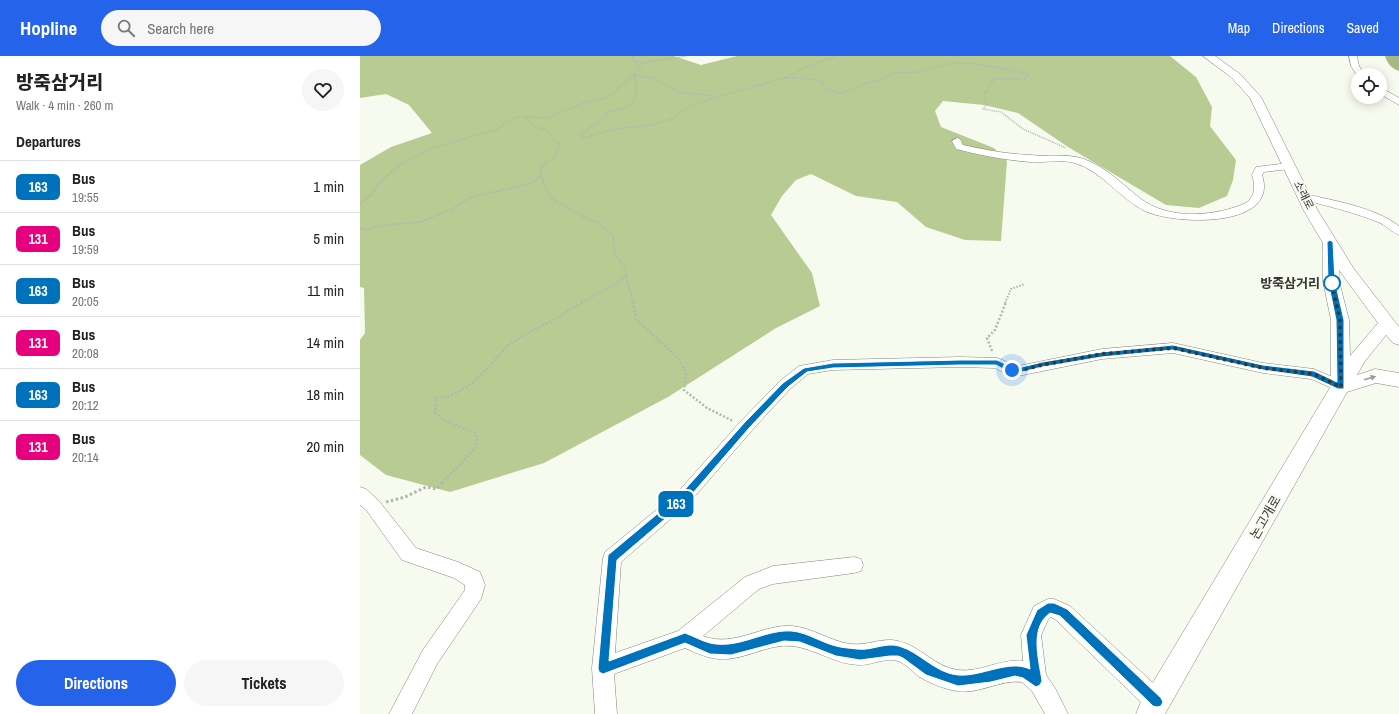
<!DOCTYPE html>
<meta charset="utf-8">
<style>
body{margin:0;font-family:"Archivo Narrow","Noto Sans KR",sans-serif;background:#f6f6f6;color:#222;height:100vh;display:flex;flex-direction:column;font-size:15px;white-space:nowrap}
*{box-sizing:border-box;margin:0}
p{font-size:13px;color:#767676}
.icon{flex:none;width:22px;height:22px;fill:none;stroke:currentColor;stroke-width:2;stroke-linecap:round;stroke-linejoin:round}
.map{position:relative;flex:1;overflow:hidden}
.sheet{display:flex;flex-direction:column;background:#fff;width:360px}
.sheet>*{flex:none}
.badge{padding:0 8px;border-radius:6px;font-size:14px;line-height:26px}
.controls{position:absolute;left:991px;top:12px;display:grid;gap:8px}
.controls a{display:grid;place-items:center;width:36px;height:36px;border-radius:50%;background:#fff;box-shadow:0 2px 10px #0003;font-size:20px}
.you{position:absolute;width:20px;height:20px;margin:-10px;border:3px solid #fff;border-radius:50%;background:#1a73e8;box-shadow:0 0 0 6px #1a73e833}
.map>.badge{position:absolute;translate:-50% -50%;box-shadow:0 0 0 2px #fff}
h2{padding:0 16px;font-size:15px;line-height:36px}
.round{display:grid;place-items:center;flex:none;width:42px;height:42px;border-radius:21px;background:#f6f6f6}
.headline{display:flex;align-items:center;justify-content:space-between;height:68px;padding:0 16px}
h1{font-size:19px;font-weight:800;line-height:30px}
.action{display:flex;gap:8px;margin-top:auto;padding:8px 16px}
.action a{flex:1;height:46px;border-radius:24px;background:#2563eb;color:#fff;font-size:16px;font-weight:800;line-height:46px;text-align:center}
.action a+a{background:#f6f6f6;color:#222}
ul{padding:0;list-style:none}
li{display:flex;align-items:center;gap:12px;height:52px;padding:0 16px;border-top:1px solid #e0e0e0}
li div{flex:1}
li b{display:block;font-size:15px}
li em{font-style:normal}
li .badge{min-width:44px;font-weight:700;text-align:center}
header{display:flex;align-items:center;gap:24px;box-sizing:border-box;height:56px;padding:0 20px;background:#2563eb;color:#fff}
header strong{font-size:19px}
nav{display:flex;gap:22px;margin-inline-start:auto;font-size:14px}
.search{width:280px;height:36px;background:#f6f6f6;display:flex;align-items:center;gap:10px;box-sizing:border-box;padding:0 14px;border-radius:22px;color:#767676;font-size:15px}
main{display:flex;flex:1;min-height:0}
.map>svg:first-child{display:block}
</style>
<header>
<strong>Hopline</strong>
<div class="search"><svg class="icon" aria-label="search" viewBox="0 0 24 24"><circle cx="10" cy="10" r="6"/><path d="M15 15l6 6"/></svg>Search here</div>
<nav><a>Map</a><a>Directions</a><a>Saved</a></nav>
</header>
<main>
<section class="sheet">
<div class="headline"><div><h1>방죽삼거리</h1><p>Walk · 4 min · 260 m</p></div><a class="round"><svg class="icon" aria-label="heart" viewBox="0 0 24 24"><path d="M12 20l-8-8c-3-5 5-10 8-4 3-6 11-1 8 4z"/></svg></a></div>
<h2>Departures</h2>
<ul>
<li><span class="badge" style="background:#0072bc;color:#fff">163</span><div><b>Bus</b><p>19:55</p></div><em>1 min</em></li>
<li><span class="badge" style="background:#e6007e;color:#fff">131</span><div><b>Bus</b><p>19:59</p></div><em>5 min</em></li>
<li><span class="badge" style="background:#0072bc;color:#fff">163</span><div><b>Bus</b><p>20:05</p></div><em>11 min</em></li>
<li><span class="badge" style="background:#e6007e;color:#fff">131</span><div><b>Bus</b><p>20:08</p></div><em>14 min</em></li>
<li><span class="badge" style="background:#0072bc;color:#fff">163</span><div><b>Bus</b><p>20:12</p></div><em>18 min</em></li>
<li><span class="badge" style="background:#e6007e;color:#fff">131</span><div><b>Bus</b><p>20:14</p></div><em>20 min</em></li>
</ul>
<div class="action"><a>Directions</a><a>Tickets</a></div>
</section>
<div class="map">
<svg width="1039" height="658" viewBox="0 0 1039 658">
<rect width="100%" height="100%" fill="#f7fbef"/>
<!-- forest -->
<path fill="#b8cb93" d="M0,0H314L341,9L377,0H810L836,21L852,51L850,70L876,104L873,124L867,140L839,152L806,149L708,91L658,57L624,49L583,45L575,55L581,71L634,92L647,105L641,185L605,184L566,171L537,146L496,140L451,118L436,124L422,140L411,159L452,217L460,250L416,272L308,341L184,407L90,436L26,419L0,399V284L5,277L4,232L0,231V109L31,91L72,77L49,49L26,38L0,42Z"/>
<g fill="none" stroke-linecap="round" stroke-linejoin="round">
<!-- river -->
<path fill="#a7b982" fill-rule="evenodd" d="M1025,0H1039V15C1032,13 1027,7 1025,0Z"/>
<defs>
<g id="minor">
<path d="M989,0H997L999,10L1005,19H998V21L991,10Z"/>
<path d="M1020,31L1039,42V49L1020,38Z"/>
<path d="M597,82L600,83L603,89C625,94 647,98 670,99C688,101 706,97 724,103C746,111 763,129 781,143C808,163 850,161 881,149C895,144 896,132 892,119L896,111L929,107L934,110L929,113L904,116L902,119C920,173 814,169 785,155C760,143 743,116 715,107C701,103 685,107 670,106C645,104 620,99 596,93L592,85Z"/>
<path d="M945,138C975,145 1014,151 1039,170V179C1031,176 1026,169 1018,166C993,156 967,150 941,143L940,141Z"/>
<path d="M813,287L903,307L954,313L986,327L989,331L986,335L981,336L951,323L903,317L813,297L742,303L658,320L647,318L635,312L600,311L473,314L448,318L430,333L394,372L329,447L261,506L255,597L318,575L385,521L413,510L494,501L501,503L503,509L501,515L494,517L413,528L399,533L343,580C374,592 402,568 432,570C453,572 470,585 490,588C507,590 523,581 538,585C561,590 574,611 598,614C620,617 641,602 663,605L661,579L674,550L688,543H694L710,550L805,638L808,646L805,654L797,657L789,654L696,564L691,561L688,564L681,579L686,619L695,632L708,658H685L672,635L662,626C640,623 619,639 597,635C584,633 569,627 558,620C552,615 546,608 538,605C527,601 512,609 500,609C476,609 456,593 433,590C407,587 385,605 359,603C347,602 336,597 325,592L254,618L257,658H235L232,612L243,502L245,496L317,437L382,364L420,325L439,310L473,304L600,301L637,302L658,310L742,293Z"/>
<path d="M0,431L6,433L19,445L56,492L98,506L120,516L125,529L121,543L77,608L52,658H29L63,594L105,534V529L94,522L42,504L7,455L0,449Z"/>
</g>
<path id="major" d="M843,0H855L880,18L901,41L958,155L994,213L1039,271V289L1033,287L1026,279L1005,305L997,319L1015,313L1039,317V331L1016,327L987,336L805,658H776L780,648L971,330V264L963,225V187L944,155L890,42L872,22ZM979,214L1018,267L990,300L989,264L979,225Z"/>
</defs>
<!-- minor casing -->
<use href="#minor" stroke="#81857a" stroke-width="1"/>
<!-- major casing -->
<use href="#major" stroke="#81857a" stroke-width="1"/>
<!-- path-far3 -->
<g stroke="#b3b6ad" stroke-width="1.5" stroke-dasharray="1 1" stroke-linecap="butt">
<path d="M273,0L272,3L276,6L282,7L327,0"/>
<path d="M274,19C282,48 270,51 245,57L247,61L230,71L220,80L222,82L256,73L295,68L314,62L326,52L337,47L424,22L448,10L476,0"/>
<path d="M274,19L294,22L318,36L355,40"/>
<path d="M424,22H441L462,25L465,33L481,37L511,26L522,24L533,17L558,16L593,7L618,8L669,18L665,23H635L629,30L628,36H624V43L627,48L623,53L641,56L663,73L706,92"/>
<path d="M165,62L175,71L187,74L194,85L200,87L194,102L185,108"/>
<path d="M41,108L75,91L138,73L147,65L153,63L161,61L187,62L223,47L247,42L276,17L282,7"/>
</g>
<!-- path-far2 -->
<g stroke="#b3b6ad" stroke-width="2" stroke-dasharray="1.5 1.5" stroke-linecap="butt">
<path d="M187,107L180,112L183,126L191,142L229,164L237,166L253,179L255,199L264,210L273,247"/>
<path d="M0,148L12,138L19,127L42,107"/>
<path d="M0,172L5,174L26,169L60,166L95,152L106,144L115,140L170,128L181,120"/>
<path d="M221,247L257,227L266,219"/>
<path d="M645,247L651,233L665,228"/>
</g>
<!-- path-far1 -->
<g stroke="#b3b6ad" stroke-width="2.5" stroke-dasharray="2 2" stroke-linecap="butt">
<path d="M273,246L276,263L320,304L326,318L324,334L347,352L373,365"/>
<path d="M632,295L627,282L635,274L646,246"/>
<path d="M82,427L117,390L116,378L84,364L75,357L76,342L91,340L111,328L132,308L145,292L162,280L199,261L223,246"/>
</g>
<!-- path -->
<path stroke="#b3b6ad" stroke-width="3" stroke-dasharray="2.5 2.5" stroke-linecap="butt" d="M26,446L45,441L66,431L77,433L83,426"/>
<!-- minor -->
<use href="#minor" fill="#fff" fill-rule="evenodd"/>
<!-- major -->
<use href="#major" fill="#fff" fill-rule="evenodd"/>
</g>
<!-- one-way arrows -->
<defs><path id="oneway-solid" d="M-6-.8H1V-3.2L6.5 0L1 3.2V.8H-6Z"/></defs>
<use fill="#9a9b99" href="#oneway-solid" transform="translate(1010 322) rotate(-16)"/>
<!-- line -->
<path fill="#0072bc" stroke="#fff" d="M970,184L973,186L975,225L984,264V333H978L952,321L903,314L813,294L742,301L682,311L658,317L649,316L636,309H600L473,312L447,316L428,331L390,371L326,445L257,504L249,605L325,577C333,580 342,585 350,587C376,593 399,577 424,575C443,573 459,586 476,590C483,592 490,592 497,593C511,595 525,586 539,590C560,596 575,617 598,619C622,621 648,603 670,613L666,579L677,554L688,547H694L707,553L801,642L803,646L801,650L797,651L793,650L700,560L690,557C669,572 679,604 682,625L680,629L676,631L663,622L655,620L631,626L598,630L566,619L543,602L538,600H530L500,604L476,600L440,586L424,585L371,599L350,598L325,587L243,618L239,616L238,612L248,499L320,439L385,366L423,327L444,312L473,307L600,304H637L653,312H658L682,306L742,296L813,289L903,309L954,315L977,326L976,264L968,225L967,186Z"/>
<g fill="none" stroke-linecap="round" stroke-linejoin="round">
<!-- walk -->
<path stroke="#363733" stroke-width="4" stroke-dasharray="0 7.2" d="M652,314L658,315L682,309L742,298L813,292L903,312L954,318L981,331L980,264L971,225L972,227"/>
</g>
<!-- markers -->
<circle fill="#fff" stroke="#0072bc" stroke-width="2" cx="972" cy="227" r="8"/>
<g text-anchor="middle" stroke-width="4" stroke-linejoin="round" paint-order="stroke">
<!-- far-street labels -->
<g font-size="11" fill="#363733" stroke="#f7fbef">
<text transform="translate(944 139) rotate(63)" y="4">소래로</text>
</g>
<!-- stop labels -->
<g font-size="13" font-weight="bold" fill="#363733" stroke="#f7fbef" text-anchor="end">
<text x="960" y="232">방죽삼거리</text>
</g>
<!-- street labels -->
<g font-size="13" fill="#363733" stroke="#f7fbef">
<text transform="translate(905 461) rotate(-60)" y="5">논고개로</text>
</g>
</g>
</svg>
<div class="controls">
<a><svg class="icon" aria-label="locate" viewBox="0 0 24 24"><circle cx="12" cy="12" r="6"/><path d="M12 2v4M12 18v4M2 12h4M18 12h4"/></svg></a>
</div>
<div class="you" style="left:652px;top:314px"></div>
<b class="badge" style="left:316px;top:448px;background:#0072bc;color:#fff">163</b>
</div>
</main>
